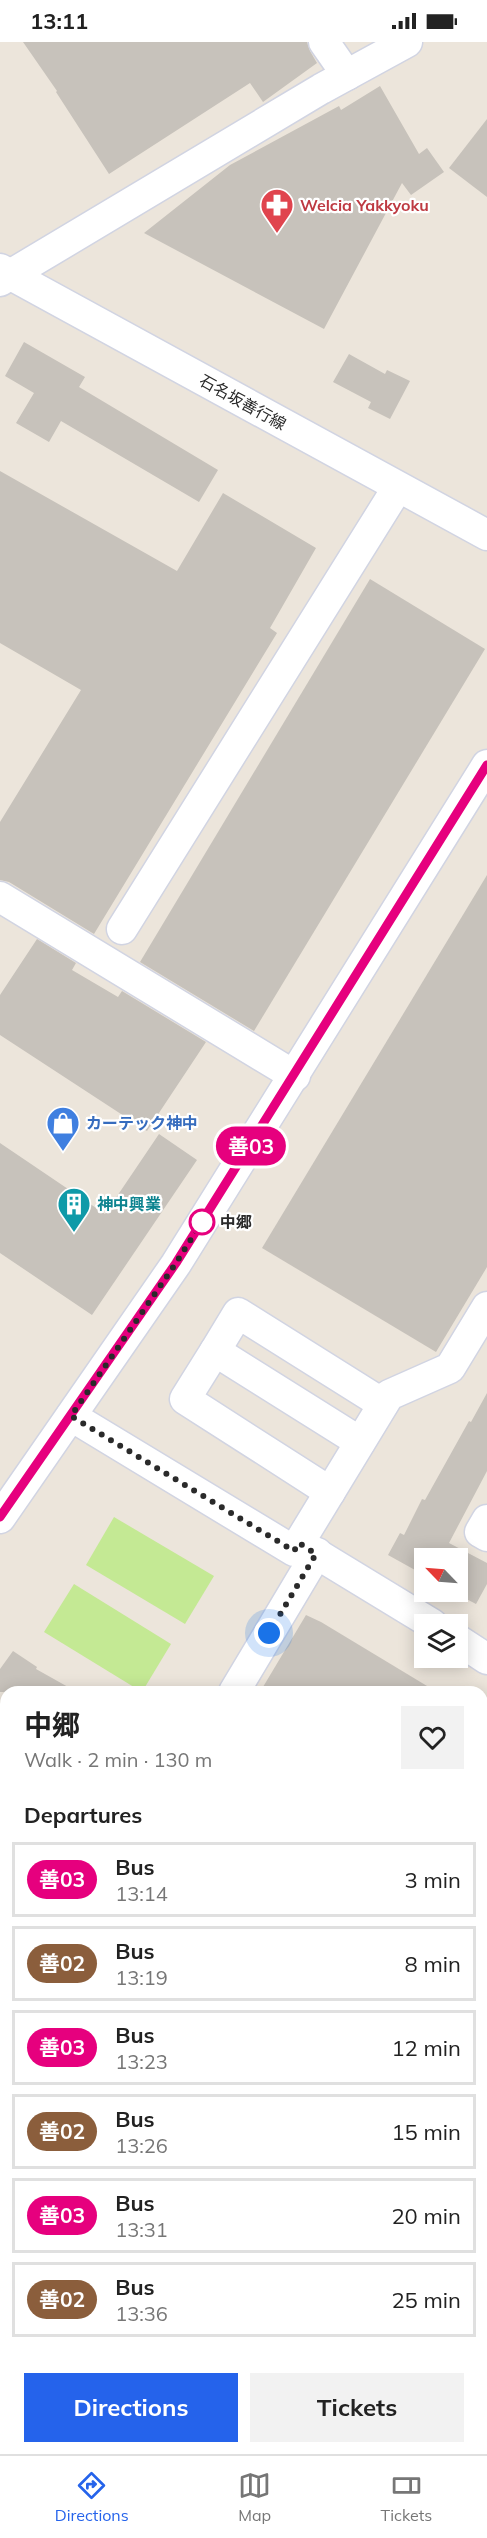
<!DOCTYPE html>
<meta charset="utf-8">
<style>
body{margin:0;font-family:Mulish,"Noto Sans JP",sans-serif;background:#f2f2f2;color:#222;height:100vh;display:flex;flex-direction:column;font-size:22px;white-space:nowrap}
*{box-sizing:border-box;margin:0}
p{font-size:20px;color:#767676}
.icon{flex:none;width:33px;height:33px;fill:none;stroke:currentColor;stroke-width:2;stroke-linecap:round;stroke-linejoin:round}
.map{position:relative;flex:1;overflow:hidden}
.drawer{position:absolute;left:0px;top:1644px;width:488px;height:768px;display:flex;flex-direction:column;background:#fff;border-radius:18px 18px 0 0;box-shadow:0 3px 15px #0003}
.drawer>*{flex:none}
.badge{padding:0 12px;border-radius:20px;font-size:21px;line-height:39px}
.needle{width:39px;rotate:295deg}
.tools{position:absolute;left:414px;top:1506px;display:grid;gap:12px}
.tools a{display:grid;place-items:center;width:54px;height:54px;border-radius:0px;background:#fff;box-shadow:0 3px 15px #0003;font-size:30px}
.you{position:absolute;width:30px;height:30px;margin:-15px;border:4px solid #fff;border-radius:50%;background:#1a73e8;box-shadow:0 0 0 9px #1a73e833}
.map>.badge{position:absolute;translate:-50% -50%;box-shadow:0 0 0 3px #fff}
h2{padding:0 24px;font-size:22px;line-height:54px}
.round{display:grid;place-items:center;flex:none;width:63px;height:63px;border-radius:0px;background:#f2f2f2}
.head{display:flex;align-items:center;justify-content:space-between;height:102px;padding:0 24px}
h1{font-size:28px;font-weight:700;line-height:45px}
.primary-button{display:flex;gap:12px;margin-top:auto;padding:12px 24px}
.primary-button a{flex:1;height:69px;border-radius:0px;background:#2563eb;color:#fff;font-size:24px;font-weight:700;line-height:69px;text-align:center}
.primary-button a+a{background:#f2f2f2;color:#222}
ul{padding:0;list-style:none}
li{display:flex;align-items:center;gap:18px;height:75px;margin:0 12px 9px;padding:0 12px;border:3px solid #e0e0e0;border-radius:0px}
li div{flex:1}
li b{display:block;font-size:22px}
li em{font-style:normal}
li .badge{min-width:66px;font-weight:700;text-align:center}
.status{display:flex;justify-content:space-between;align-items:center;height:42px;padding:0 30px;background:#fff;direction:ltr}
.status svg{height:16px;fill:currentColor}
.tab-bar{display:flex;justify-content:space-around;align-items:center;height:84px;border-top:2px solid #e0e0e0;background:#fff;font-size:16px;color:#767676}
.tab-bar a{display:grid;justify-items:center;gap:3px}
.tab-bar .selected{color:#2563eb}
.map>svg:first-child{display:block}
</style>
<div class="status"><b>13:11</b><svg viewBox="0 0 49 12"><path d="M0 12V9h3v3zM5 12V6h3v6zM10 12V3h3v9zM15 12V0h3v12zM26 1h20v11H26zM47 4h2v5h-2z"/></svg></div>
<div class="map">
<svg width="487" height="2412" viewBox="0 0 487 2412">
<rect width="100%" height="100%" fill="#ece5db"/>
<!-- green -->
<path fill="#b0e298" d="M0,2363L6,2364V2406H135L150,2412H0Z"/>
<!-- pitch -->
<g fill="#c4e994">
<path d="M114,1475L214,1534L185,1582L86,1523Z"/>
<path d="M74,1542L171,1602L142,1650L44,1590Z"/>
</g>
<!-- building -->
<g fill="#c7c2bb">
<path d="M23,0H307L310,9L317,21L263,60L250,41L109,132L56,50L57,49Z"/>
<path d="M380,44L419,112L427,106L444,130L411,153L402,141L324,287L144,191L230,123L339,64L341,68Z"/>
<path d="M487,77V155L449,126Z"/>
<path d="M24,300L85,335L79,345L218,428L199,460L61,379L49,400L16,381L34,351L5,334Z"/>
<path d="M349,312L385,332L387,328L410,339L390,377L368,366L371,360L333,340Z"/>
<path d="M0,429L177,529L223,451L316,506L270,586L277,591L94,892L9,840L0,838V780L81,648L0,601Z"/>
<path d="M370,537L485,607L254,989L140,920Z"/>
<path d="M487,833V1225L436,1310L262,1206Z"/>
<path d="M37,897L76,921L72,928L118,955L122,949L206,1000L147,1089L0,993V953Z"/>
<path d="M159,1092L197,1118L92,1273L0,1211V1101L105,1172Z"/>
<path d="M487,1351V1429L449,1501L487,1521V1542L476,1562L453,1550H458V1516H424V1533L388,1513L400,1491L404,1493L422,1457L425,1458L469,1379L471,1380Z"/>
<path d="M306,1573L321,1580L437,1650H260Z"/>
<path d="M13,1609L37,1625L36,1627L77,1650H0V1627Z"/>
</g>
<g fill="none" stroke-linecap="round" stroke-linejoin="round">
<defs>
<g id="minor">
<path d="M324,0L347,33"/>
<path d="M0,227L487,493"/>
<path d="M0,239L321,47L407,0"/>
<path d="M0,855L295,1034"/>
<path d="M122,887L398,445"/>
<path d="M215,1309L238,1271L383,1362"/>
<path d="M71,1374L294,1509L389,1353L450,1326L487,1265"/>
<path d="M330,1450L185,1357L215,1309L360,1400"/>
<path d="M0,1476L176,1222L487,723"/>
<path d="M487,1478L480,1490L487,1494"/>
<path d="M299,1501L432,1582"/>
<path d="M458,1598L487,1617"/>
<path d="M234,1650L317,1511"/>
<path d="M0,1691L6,1695"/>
<path d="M482,1951L487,1954"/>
<path d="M0,1992L6,1982"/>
<path d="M482,2044L487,2048"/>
<path d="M482,2123L487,2114"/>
<path d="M0,2308L6,2298"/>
<path d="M274,2406L285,2412"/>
<path d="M307,2412L311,2406"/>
<path d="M485,2412L487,2408"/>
</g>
</defs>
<!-- minor casing -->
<use href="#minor" stroke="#d1d4e2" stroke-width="33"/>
<!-- minor -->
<use href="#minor" stroke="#fff" stroke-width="30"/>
</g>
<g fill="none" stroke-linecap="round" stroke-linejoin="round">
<defs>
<path id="line" d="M0,1475L176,1221L487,723"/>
</defs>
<!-- line casing -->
<use href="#line" stroke="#fff" stroke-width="14"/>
<!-- line -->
<use href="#line" stroke="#e6007e" stroke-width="9"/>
<!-- walk -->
<path stroke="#2a2a2a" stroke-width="6" stroke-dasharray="0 10.8" d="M202,1180L176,1221L71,1374L294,1509L299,1501L316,1512L269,1591"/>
</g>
<!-- icons -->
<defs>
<symbol id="pharmacy-pin" viewBox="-11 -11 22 30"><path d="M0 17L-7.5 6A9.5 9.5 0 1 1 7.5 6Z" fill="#e0444e" stroke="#fff"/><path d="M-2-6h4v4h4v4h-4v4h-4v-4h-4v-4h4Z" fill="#fff"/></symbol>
<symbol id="shop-pin" viewBox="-11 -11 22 30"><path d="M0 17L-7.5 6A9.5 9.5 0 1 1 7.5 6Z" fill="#3f7fe0" stroke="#fff"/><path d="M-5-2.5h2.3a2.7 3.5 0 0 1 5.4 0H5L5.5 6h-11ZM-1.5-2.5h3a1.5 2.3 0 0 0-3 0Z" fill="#fff"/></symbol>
<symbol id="building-pin" viewBox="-11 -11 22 30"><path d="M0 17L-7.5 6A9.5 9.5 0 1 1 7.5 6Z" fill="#0f9aa8" stroke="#fff"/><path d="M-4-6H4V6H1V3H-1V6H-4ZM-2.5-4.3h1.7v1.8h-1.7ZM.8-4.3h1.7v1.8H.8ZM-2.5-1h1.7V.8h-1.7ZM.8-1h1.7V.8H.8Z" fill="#fff"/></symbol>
</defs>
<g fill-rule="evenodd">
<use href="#pharmacy-pin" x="258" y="144" width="38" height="52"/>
<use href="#shop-pin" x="44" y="1062" width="38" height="52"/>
<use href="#building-pin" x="55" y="1143" width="38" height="52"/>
</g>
<!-- markers -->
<circle fill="#fff" stroke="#e6007e" stroke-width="3" cx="202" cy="1180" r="12"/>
<g text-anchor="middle" stroke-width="4.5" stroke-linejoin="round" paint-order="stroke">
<!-- health labels -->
<g font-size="16" font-weight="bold" fill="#be3a42" stroke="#fff" text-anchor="start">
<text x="300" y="169">Welcia Yakkyoku</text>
</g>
<!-- street labels -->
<g font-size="16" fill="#2a2a2a" stroke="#fff">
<text transform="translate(243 360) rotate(29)" y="6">石名坂善行線</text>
</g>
<!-- shop labels -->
<g font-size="16" font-weight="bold" fill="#366cbe" stroke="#fff" text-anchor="start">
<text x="86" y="1087">カーテック神中</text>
</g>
<!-- culture labels -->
<g font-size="16" font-weight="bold" fill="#0d838f" stroke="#fff" text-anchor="start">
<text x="97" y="1168">神中興業</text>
</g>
<!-- stop labels -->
<g font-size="16" font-weight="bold" fill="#2a2a2a" stroke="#fff" text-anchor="start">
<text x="220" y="1186">中郷</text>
</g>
</g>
</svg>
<div class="tools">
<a><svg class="needle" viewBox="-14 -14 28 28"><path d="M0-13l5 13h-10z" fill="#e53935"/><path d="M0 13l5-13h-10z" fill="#767676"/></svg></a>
<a><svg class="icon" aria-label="layers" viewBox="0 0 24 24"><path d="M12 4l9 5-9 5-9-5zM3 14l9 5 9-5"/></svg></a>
</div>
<div class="you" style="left:269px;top:1591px"></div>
<b class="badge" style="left:251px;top:1104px;background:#e6007e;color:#fff">善03</b>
<section class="drawer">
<div class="head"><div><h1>中郷</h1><p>Walk · 2 min · 130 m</p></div><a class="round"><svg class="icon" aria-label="heart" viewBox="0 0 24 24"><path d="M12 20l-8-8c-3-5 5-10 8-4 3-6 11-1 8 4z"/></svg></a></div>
<h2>Departures</h2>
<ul>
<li><span class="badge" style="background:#e6007e;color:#fff">善03</span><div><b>Bus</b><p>13:14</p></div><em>3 min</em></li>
<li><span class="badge" style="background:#8b5e3c;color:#fff">善02</span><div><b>Bus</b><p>13:19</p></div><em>8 min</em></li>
<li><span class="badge" style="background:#e6007e;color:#fff">善03</span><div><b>Bus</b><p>13:23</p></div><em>12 min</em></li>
<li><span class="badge" style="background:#8b5e3c;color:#fff">善02</span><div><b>Bus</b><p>13:26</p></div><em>15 min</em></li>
<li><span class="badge" style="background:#e6007e;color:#fff">善03</span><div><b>Bus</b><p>13:31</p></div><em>20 min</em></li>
<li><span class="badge" style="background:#8b5e3c;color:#fff">善02</span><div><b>Bus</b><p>13:36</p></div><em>25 min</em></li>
</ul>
<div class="primary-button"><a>Directions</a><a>Tickets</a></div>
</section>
</div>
<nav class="tab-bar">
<a class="selected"><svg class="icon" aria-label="directions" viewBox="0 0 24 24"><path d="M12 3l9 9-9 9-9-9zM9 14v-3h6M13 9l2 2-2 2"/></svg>Directions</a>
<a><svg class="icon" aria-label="map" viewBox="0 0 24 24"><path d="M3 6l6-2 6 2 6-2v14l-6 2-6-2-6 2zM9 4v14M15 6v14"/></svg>Map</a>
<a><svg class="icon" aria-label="tickets" viewBox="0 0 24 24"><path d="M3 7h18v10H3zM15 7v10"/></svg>Tickets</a>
</nav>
